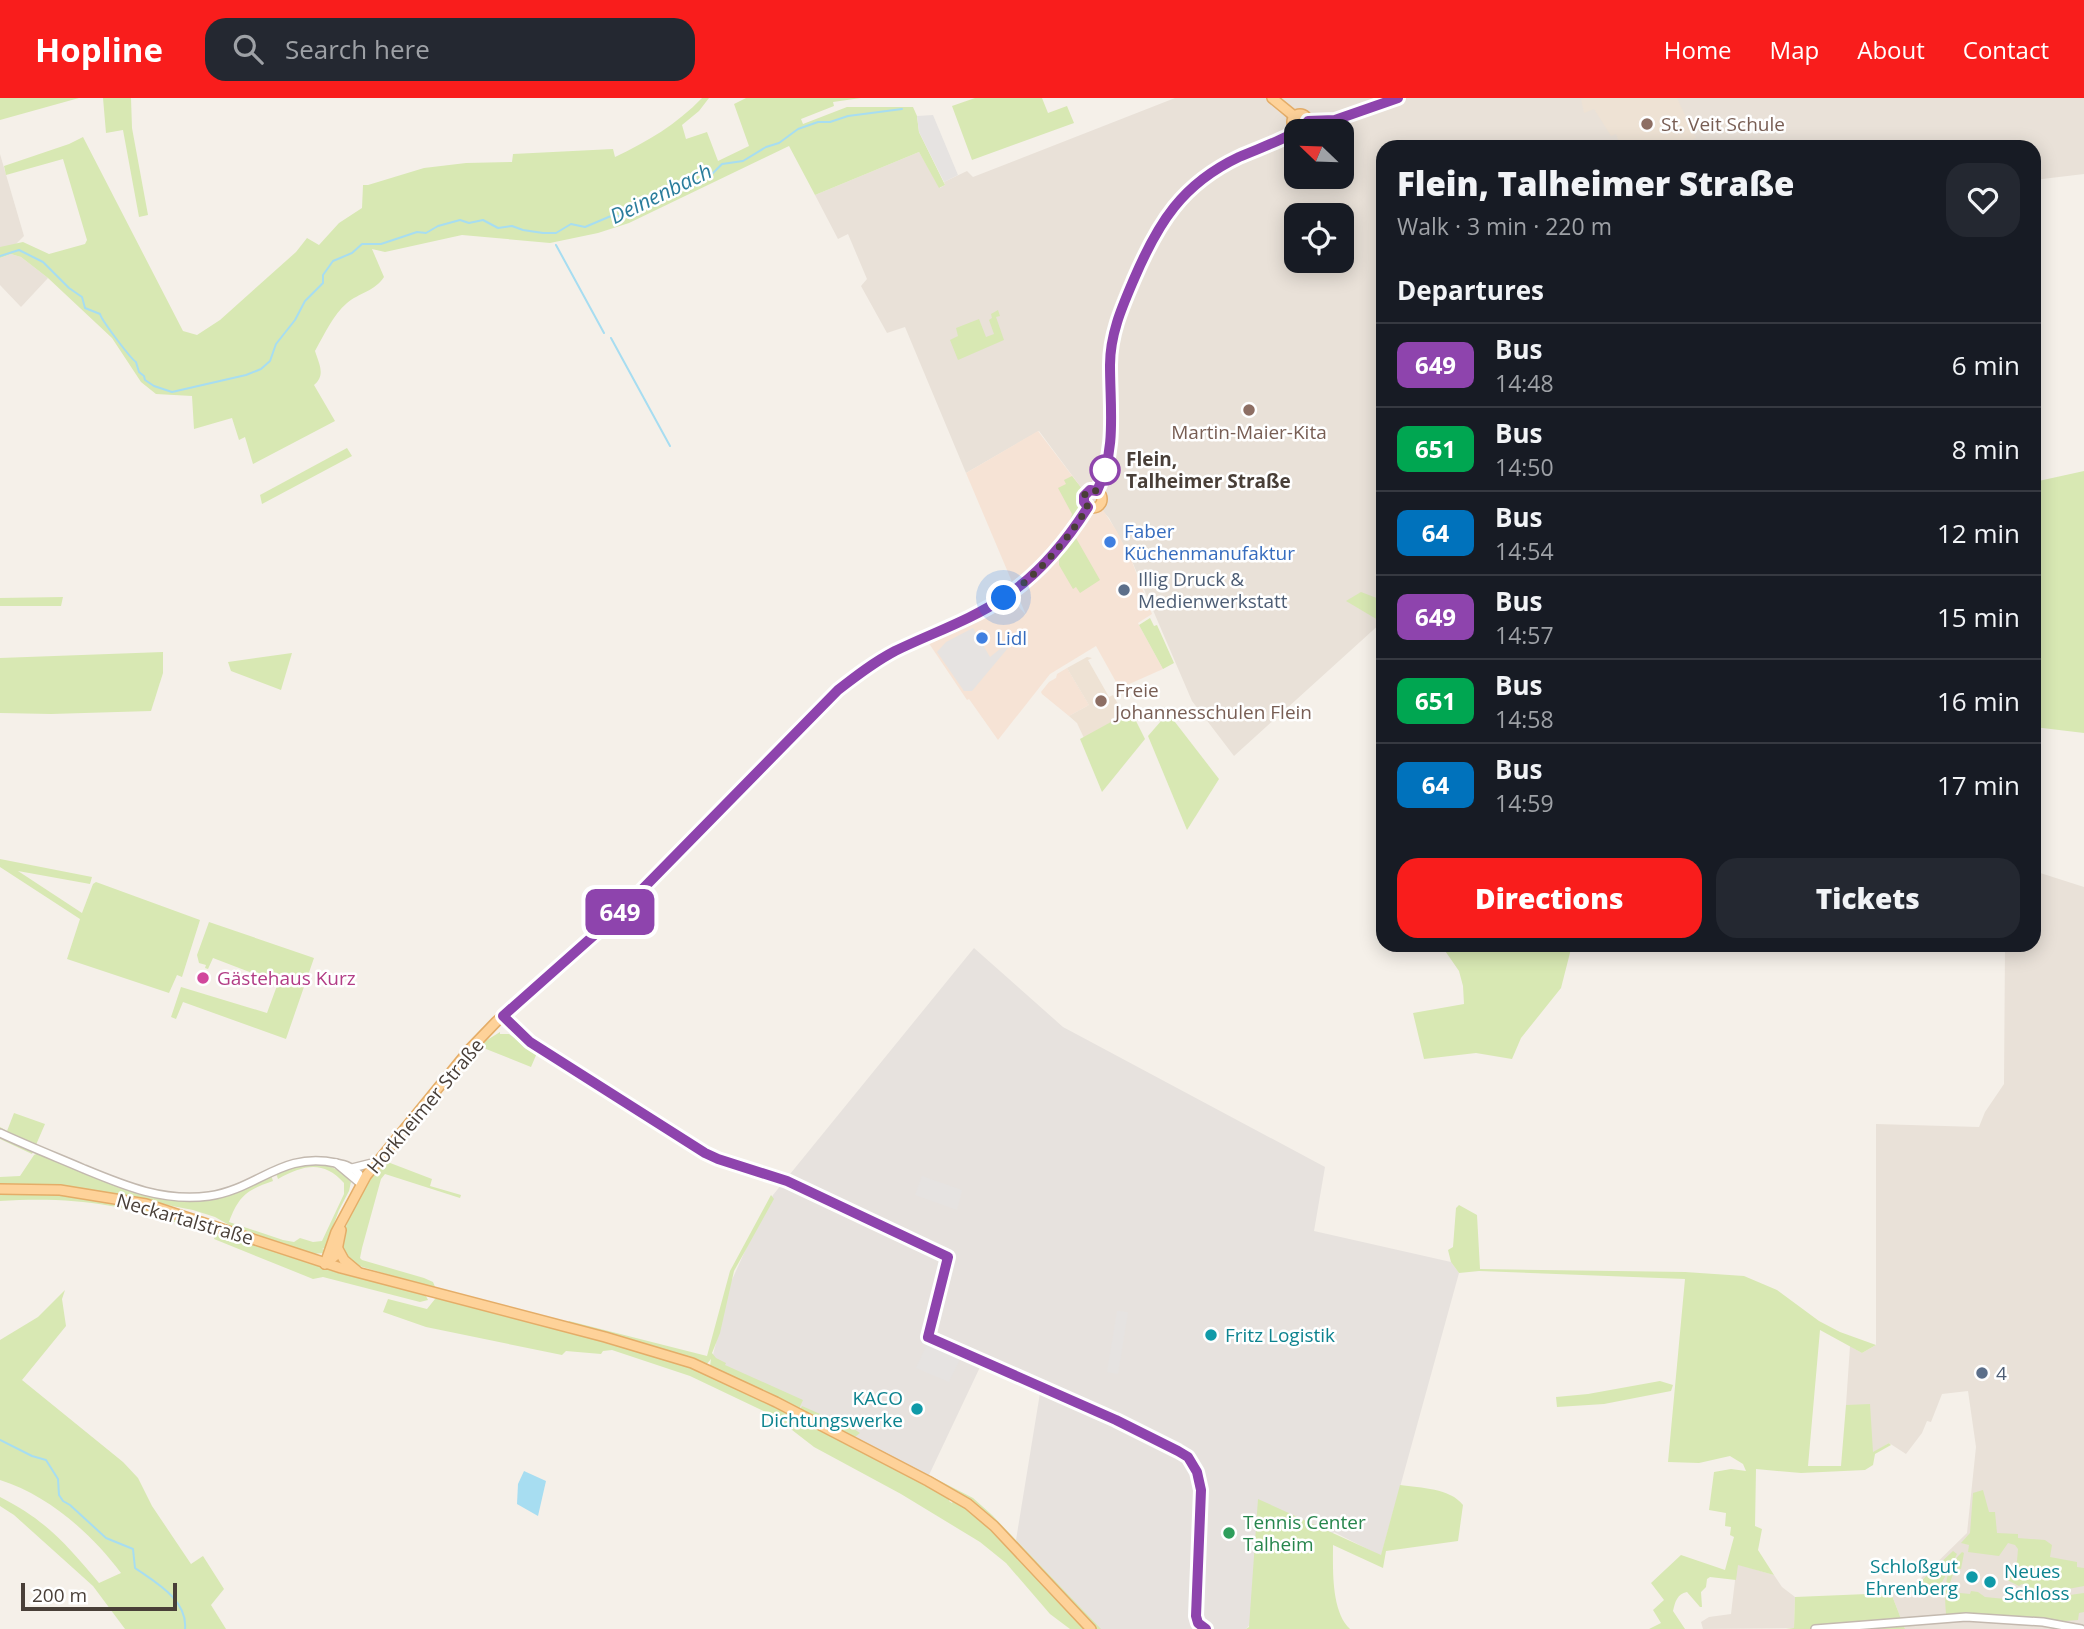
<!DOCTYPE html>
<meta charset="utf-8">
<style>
body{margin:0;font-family:"Open Sans",sans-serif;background:#242831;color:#f1f3f6;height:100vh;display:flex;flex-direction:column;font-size:26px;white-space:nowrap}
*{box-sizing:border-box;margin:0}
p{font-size:23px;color:#9ea1a6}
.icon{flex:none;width:38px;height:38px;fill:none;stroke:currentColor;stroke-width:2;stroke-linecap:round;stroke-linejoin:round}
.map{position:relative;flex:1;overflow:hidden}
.details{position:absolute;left:1376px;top:42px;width:665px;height:812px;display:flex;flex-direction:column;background:#171b24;border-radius:21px;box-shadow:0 4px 18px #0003}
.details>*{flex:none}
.badge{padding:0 14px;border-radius:10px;font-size:24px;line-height:46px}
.needle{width:46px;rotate:293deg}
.fabs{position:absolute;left:1284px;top:21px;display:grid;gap:14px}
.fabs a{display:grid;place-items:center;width:70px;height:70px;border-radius:14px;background:#171b24;box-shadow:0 4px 18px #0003;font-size:35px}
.scale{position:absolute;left:21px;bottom:18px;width:156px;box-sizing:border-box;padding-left:7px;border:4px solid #493f38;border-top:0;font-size:19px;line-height:24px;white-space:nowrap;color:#493f38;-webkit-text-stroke:5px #fff;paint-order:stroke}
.you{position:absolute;width:35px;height:35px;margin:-18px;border:5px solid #fff;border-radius:50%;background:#1a73e8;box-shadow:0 0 0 10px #1a73e833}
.map>.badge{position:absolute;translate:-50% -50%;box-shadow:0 0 0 4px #fff}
h2{padding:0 21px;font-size:26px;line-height:63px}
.round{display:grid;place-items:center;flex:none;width:74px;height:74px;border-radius:21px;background:#242831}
.summary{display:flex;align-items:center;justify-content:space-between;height:119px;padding:0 21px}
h1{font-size:33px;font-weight:800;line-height:52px}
.primary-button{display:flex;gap:14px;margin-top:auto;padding:14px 21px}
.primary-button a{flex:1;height:80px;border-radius:21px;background:#f91d1c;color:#fff;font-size:28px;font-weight:800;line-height:80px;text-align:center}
.primary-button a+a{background:#242831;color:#f1f3f6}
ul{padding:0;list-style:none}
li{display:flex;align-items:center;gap:21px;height:84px;padding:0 21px;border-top:2px solid #363941}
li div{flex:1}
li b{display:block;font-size:26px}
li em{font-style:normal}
li .badge{min-width:77px;font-weight:700;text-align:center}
header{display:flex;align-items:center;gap:42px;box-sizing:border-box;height:98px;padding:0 35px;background:#f91d1c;color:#fff}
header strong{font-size:33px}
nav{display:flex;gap:38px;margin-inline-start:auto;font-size:24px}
.search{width:490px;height:63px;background:#242831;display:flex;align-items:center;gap:18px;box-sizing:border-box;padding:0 24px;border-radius:21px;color:#9ea1a6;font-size:26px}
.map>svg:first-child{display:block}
</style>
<header>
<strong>Hopline</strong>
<div class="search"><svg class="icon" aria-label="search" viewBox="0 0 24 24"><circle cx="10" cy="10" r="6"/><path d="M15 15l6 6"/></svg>Search here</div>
<nav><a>Home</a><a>Map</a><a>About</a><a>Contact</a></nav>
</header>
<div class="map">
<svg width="2084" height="1531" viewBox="0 0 2084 1531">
<rect width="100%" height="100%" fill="#f5f0e9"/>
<!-- residential -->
<g fill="#e9e1d8" fill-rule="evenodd">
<path d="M1175,0H2084V76L2034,82V49H1382V524L1234,658L1192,603L1131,461L1109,420L1083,392L1039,333L966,375L905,229L887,235L861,188L867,181L848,136L838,141L815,97L919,54L940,90L945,87L944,84L967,73L973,79ZM1297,33H1342V79H1297ZM1297,117H1342V163H1297Z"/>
<path d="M0,56L24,138L16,146L6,150L0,149Z"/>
<path d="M11,156L21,159L48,180L21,209L0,187V160Z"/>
<path d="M2034,773L2084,789V1531H1905L1891,1495L1916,1485L1967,1435L1976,1349L1968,1293L1942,1296L1931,1324L1927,1323L1922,1335L1906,1356L1889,1345L1873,1355L1846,1307L1850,1248L1862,1255L1876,1247V1026L1979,1029L1985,1014L2004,986L2005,847H2034Z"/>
<path d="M1737,1466L1774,1477L1782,1489L1795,1499L1794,1530L1703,1531L1701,1524L1709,1519L1731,1516Z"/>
</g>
<!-- commercial -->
<g fill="#f6e3d5">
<path d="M1038,333L1083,392L1103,412L1116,432L1131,461L1152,516L1138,525L1163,571L1127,587L1116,584L1096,548L1050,576L998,642L969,601L967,602L928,544L991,513L1011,500L1026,517L966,375Z"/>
<path d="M1067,570L1089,607L1069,618L1042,596L1041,594L1049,584L1056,580L1057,576Z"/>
</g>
<!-- industrial -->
<path fill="#e7e2de" d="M974,850L1063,929L1325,1069L1314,1133L1451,1164L1459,1175L1381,1458L1334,1434L1246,1531H1099L1016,1442L1040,1295L981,1267L929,1377L861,1345L710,1269L731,1184L754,1133L773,1097Z"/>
<!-- education -->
<g fill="#eee2d4">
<path d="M1584,0H1677L1696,40L1680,49H1621L1616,36L1611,38L1594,11L1584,15L1581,1Z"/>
<path d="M1087,559L1092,560L1088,562L1109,599L1113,597L1124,617L1084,640L1077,625L1069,618L1089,607L1067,570Z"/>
</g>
<!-- green -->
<g fill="#d8e8b3">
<path d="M0,0H79L0,22Z"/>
<path d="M103,0H131L132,30L148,117L139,119L123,32L106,35Z"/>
<path d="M702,0H709L699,13L682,27L686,41L707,34L718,63L749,48L734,6L746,0H861L833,4L834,8L801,21L803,26L847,9H913L917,18L919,34L945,87L939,90L919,54L815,97L789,48L629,125L598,135L550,145L462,137L385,154L372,151L384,179C375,193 359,195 347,205C333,217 324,237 315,253C319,266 326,277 314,287L335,323L253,366L245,339L239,342L232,320L194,331L192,298L156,296L141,284L112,240L48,180L21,159L11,156L0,160V149L23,144L49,156L85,146L87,142L63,61L6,77L4,68L69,46L83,39L183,233L197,237L220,222L296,154L307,140L319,147L339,125L362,110L363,87H368L424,70L466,65L512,64L513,56L613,51L615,59C647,44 677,26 702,0Z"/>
<path d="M975,0H1042L1048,15L1067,8L1074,25L972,62L952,8Z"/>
<path d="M998,212L1000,218L996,219L1004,242L958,262L950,242L958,238L956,230L979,221L986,239L994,236L989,222L992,220L991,216Z"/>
<path d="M347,350L352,358L262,406L260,397Z"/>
<path d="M2084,373V635L2034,629V384Z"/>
<path d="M1072,378L1083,392L1081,411L1067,433L1072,416L1058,390L1066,386L1064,382Z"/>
<path d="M1076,440L1100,482L1080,495L1076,489L1073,491L1059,467V457Z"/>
<path d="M1361,494L1382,502V517L1378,522L1346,503Z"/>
<path d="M63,499L61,508H0V500Z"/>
<path d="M1150,520L1154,528L1157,527L1174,565L1163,571L1139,527Z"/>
<path d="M163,554V575L151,613L51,616L0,615V560Z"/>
<path d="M292,555L281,592L231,573L228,564Z"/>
<path d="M1131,613L1145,641L1102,694L1080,641Z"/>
<path d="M1168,615L1219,681L1187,732L1148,638Z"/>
<path d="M0,761L92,779L90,786L18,773L82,815L93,786L96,784L200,822L182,879L177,877L169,895L67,861L80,821L0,769Z"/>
<path d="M209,824L314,860L286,941L183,904L176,921L171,919L181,889L267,915L278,885L213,860L208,871L205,870L206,867L199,865L197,857Z"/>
<path d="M1441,847H1572L1561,890L1521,940L1512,961L1476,955L1424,961L1413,915L1464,906L1463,888L1459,873Z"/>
<path d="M500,934V936H509L537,955L531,969L481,949L462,967L385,1063L432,1081L430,1088L461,1097L460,1100L385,1076L381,1081L362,1150L360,1160L362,1162L424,1180L433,1184L436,1191L356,1167L347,1159L341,1148C346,1121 359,1097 373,1074L479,947Z"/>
<path d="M14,1015L45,1026L32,1056L0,1041V1029L7,1033Z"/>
<path d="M38,1055C80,1072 148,1109 193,1102C218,1098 247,1085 271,1077L273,1083C247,1092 239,1097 229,1124L283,1142L294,1144L300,1140L313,1144L322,1143L344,1096V1085C323,1062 304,1067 278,1081L276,1075C303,1063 330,1059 351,1084L349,1093L339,1112L325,1150L322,1151L326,1152L325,1155L312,1156L238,1132L215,1119L193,1112L95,1093L0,1087V1079L20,1078L34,1057Z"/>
<path d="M0,1095L62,1096L141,1108L186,1121L184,1127C118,1105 69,1099 0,1103Z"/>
<path d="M771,1097L774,1101L734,1173L720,1235L712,1255L716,1260L726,1265L725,1267L803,1302L799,1311L710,1268L711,1261L706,1267L631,1241L568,1225L569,1223L707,1258L730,1173Z"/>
<path d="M1459,1107L1477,1117L1480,1171L1685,1174L1744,1178L1777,1192L1819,1223L1840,1234L1876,1247L1862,1255L1820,1232L1808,1368H1841L1846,1307L1870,1306L1873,1354L1889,1345L1891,1347L1875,1356L1873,1367L1865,1372L1801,1375L1756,1371L1755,1428L1762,1431L1758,1452L1774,1477L1738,1467L1736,1482L1710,1479L1707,1481L1706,1489L1701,1494L1702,1509H1700L1687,1494C1677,1496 1675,1504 1673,1513L1685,1531H1649L1661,1525L1653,1512L1664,1502L1651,1485L1681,1457L1725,1472L1734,1439L1730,1437L1731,1429L1725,1428L1726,1415L1709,1412L1714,1374L1731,1371L1746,1373L1743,1366L1730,1358L1699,1365L1668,1364L1685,1181L1479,1173L1459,1175L1451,1164L1448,1152L1453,1149L1456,1110Z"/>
<path d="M189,1123L338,1175L425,1196L428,1202L420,1204L323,1179L313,1181L214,1141L215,1138L188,1128Z"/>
<path d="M65,1192L62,1201L66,1228L22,1282L123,1364L138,1380L152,1408L191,1466L203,1458L224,1491L211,1507L226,1531H125L93,1488L14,1417L0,1408V1399C46,1422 67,1447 99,1485L121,1475C91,1435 48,1397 0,1382V1242L38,1219Z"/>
<path d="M439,1200L588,1237L693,1269L777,1307L950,1398L949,1403L952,1405L954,1401L976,1414L1087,1531H1070L1050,1516L1006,1465L980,1444L901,1396L814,1349L774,1318L690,1278L612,1252L603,1253L601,1256L566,1253L562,1257L426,1229L383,1214L388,1201L427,1211L435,1201Z"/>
<path d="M1660,1283L1673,1287L1671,1293L1604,1306L1557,1309L1556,1299L1588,1296Z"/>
<path d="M802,1308L854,1331L860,1335L855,1339L973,1400L992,1417L1101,1531H1097L992,1419L953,1392L800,1312Z"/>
<path d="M1400,1387C1421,1390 1450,1390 1463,1407L1458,1443L1386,1453L1383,1470L1333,1447C1333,1471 1331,1513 1350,1531H1246L1249,1529L1258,1401L1381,1457Z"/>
<path d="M1983,1392L1989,1414H1995L1997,1435L2018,1436V1440L2045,1442L2052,1447L2050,1459L2077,1464V1469L2084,1470V1488L2031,1498L2026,1496L2027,1488L2022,1486L2019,1488L2007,1482L2017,1463L2018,1451L2015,1447L2008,1445L1999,1458L1968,1454L1969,1447L1961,1445L1970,1435L1973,1395Z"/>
<path d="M1953,1453L1957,1456L1940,1488L1934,1487L1899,1499L1896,1494L1917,1487Z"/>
<path d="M1962,1454L1964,1455L1961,1471L1955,1470L1948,1491L1950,1494L1970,1496L1971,1493L1978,1494L1985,1499L2026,1503L2084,1495V1514L2079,1515L2078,1522L2054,1524L2004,1517L1946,1516C1944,1494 1944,1470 1962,1454Z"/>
<path d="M1891,1495L1905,1531H1786L1794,1530L1795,1499Z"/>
</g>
<!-- parking -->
<g fill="#e6e3e1">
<path d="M933,17L958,77L944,84L919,34L917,18Z"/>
<path d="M973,530L990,559L1005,547L1008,550L972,593H964L937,554L946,544Z"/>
<path d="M922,1078L962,1092L957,1112L915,1097Z"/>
<path d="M1117,1213L1128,1214L1118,1276L1107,1274Z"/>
<path d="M927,1246L960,1261L949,1284L916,1270Z"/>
</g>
<!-- water -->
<path fill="#a7ddf1" d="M524,1373L546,1383L538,1418L517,1406L518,1386Z"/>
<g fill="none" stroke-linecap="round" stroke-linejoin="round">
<!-- stream -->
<g stroke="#a7ddf1" stroke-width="2">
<path d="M556,147L604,235"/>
<path d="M0,158L19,152L43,164L69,190L82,199L85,210L100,216C102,223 131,261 136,264L139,274L144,278L145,282L154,288L172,294L246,277L261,271L270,263L276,246L295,222L305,203L323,185V177L333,163L352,155L362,146H381L417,134L426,135L438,128L460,122L469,125L483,122L498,130L512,128L523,132L543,135H556L571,126L585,129L611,118H620C628,110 637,112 646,106C659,97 674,95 685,84L697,83L713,75L722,66L743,63L766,49L779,45L798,31L818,24H830L848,18L902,11"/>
<path d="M611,240L670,348"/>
<path d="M0,1342L32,1358L46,1362L58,1381L59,1397L63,1403L70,1407L106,1440L133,1451L135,1470C155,1484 188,1502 185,1531"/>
</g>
<defs>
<g id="minor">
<path d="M0,1035C28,1048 56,1059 84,1071C125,1088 163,1104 209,1098C258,1091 282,1053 336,1065C346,1067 352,1069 359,1076L361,1086"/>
<path d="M336,1065L361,1086"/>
<path d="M352,1070L376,1064"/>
<path d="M1815,1531L1966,1519L2043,1524L2081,1531"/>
</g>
<g id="major">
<path d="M1272,0L1294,18"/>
<circle cx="1300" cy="24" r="8"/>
<path d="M1308,23L1335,22L1398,0"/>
<circle cx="1093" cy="401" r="9"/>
<path d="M1097,393C1120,345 1107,297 1111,246C1114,214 1149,142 1168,115C1186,92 1212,72 1238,60C1257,51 1281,47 1294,31"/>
<path d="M0,1091L60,1092L146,1106L341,1170L605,1239L692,1265L776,1304L928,1383L968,1406L994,1428L1091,1531"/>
<path d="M338,1151L344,1162L357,1173"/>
<path d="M325,1166L336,1134L366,1078L470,951L496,924L631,803L838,592C856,578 874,563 895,553C933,536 971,522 1005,499C1040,475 1066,444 1088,409"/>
<path d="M325,1166L336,1157L341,1132"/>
</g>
</defs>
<!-- minor casing -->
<use href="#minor" stroke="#c3b9af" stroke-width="10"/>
<!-- major casing -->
<use href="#major" stroke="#e4ad68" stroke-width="12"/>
<!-- minor -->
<use href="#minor" stroke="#fff" stroke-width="7"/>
<!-- major -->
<use href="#major" stroke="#fed299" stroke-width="9"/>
</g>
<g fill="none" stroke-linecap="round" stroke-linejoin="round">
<defs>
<path id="line" d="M1206,1531L1198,1525L1196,1518L1201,1392L1197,1374L1188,1359L1178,1353L1116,1322L928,1239L948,1159L787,1083L718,1061L705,1055L530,944L503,918L618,816L838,592C856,578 874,564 895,553C932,535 971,522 1005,499C1040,475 1066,444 1088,409L1084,404V398L1090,392L1097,393C1117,352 1110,311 1110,267C1110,236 1122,209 1134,181C1158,125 1182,86 1239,59C1255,52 1272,46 1288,38L1294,31L1303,32L1308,23L1335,22L1398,0"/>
</defs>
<!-- line casing -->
<use href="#line" stroke="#fff" stroke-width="16"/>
<!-- line -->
<use href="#line" stroke="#8e44ad" stroke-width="10"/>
<!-- walk -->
<path stroke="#493f38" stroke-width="7" stroke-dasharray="0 12.6" d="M1004,500C1040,475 1065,445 1088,409L1084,404L1085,396L1090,392L1097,393L1105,372"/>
</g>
<!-- markers -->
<g fill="#8d6e63" stroke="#fff" stroke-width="2.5">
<circle cx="1647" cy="26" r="7"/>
<circle cx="1249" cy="312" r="7"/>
<circle cx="1101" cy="603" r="7"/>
</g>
<circle fill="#fff" stroke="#8e44ad" stroke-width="3.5" cx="1105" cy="372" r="14"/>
<g fill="#3f7fe0" stroke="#fff" stroke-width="2.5">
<circle cx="1110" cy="444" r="7"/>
<circle cx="982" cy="540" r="7"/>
</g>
<g fill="#5c6f8a" stroke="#fff" stroke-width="2.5">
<circle cx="1124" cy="492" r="7"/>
<circle cx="1982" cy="1275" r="7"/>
</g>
<circle fill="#d1479c" stroke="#fff" stroke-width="2.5" cx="203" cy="880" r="7"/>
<g fill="#0f9aa8" stroke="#fff" stroke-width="2.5">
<circle cx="1211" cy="1237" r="7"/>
<circle cx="917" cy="1311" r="7"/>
<circle cx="1972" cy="1479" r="7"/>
<circle cx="1990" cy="1484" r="7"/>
</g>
<circle fill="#2e9e5b" stroke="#fff" stroke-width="2.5" cx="1229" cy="1435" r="7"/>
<g text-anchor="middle" stroke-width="5" stroke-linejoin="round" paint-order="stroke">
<!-- education labels -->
<g font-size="19" fill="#785e54" stroke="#fff" text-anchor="start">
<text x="1661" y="33">St. Veit Schule</text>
<text x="1249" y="341" text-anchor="middle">Martin-Maier-Kita</text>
<text x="1115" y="599">Freie<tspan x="1115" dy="22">Johannesschulen Flein</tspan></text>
</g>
<!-- stop labels -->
<g font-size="19" font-weight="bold" fill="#493f38" stroke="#fff" text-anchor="start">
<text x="1126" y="368">Flein,<tspan x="1126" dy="22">Talheimer Straße</tspan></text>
</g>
<!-- shop labels -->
<g font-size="19" fill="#366cbe" stroke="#fff" text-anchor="start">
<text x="1124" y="440">Faber<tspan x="1124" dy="22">Küchenmanufaktur</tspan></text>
<text x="996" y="547">Lidl</text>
</g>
<!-- service labels -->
<g font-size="19" fill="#4e5e75" stroke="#fff" text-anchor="start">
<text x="1138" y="488">Illig Druck &amp;<tspan x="1138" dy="22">Medienwerkstatt</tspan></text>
<text x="1996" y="1282">4</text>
</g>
<!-- hotel labels -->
<g font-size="19" fill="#b23c85" stroke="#fff" text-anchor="start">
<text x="217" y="887">Gästehaus Kurz</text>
</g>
<!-- street labels -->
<g font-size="19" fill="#493f38" stroke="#fff">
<text transform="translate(425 1008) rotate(-50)" y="7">Horkheimer Straße</text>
<text transform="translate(185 1121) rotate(16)" y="7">Neckartalstraße</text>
</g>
<!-- culture labels -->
<g font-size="19" fill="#0d838f" stroke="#fff" text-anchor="start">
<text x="1225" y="1244">Fritz Logistik</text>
<text x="903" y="1307" text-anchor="end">KACO<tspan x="903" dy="22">Dichtungswerke</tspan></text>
<text x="1958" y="1475" text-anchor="end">Schloßgut<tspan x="1958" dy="22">Ehrenberg</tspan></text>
<text x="2004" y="1480">Neues<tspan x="2004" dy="22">Schloss</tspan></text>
</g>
<!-- leisure labels -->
<g font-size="19" fill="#27864d" stroke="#fff" text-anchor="start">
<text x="1243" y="1431">Tennis Center<tspan x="1243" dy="22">Talheim</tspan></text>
</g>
<!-- water labels -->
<g font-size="21" font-style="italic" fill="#2b7d9c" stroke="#fff">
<text transform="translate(661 96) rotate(-26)" y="7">Deinenbach</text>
</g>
</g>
</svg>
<div class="fabs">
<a><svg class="needle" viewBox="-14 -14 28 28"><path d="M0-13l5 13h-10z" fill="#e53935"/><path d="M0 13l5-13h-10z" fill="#9ea1a6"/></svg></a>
<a><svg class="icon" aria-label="locate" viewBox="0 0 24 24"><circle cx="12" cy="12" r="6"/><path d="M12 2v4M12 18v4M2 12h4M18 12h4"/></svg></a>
</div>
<div class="scale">200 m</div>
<div class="you" style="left:1004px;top:500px"></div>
<b class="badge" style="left:620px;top:814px;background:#8e44ad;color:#fff">649</b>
<section class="details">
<div class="summary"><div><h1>Flein, Talheimer Straße</h1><p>Walk · 3 min · 220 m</p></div><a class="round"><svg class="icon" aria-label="heart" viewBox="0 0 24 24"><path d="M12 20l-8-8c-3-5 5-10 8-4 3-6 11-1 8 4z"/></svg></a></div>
<h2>Departures</h2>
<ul>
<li><span class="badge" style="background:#8e44ad;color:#fff">649</span><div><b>Bus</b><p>14:48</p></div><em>6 min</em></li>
<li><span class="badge" style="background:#00a651;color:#fff">651</span><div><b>Bus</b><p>14:50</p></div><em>8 min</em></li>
<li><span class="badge" style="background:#0072bc;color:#fff">64</span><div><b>Bus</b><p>14:54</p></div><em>12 min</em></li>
<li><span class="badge" style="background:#8e44ad;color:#fff">649</span><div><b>Bus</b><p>14:57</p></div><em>15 min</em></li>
<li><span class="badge" style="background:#00a651;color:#fff">651</span><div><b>Bus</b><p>14:58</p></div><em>16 min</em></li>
<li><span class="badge" style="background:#0072bc;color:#fff">64</span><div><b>Bus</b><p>14:59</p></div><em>17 min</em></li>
</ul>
<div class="primary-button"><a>Directions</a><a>Tickets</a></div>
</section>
</div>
